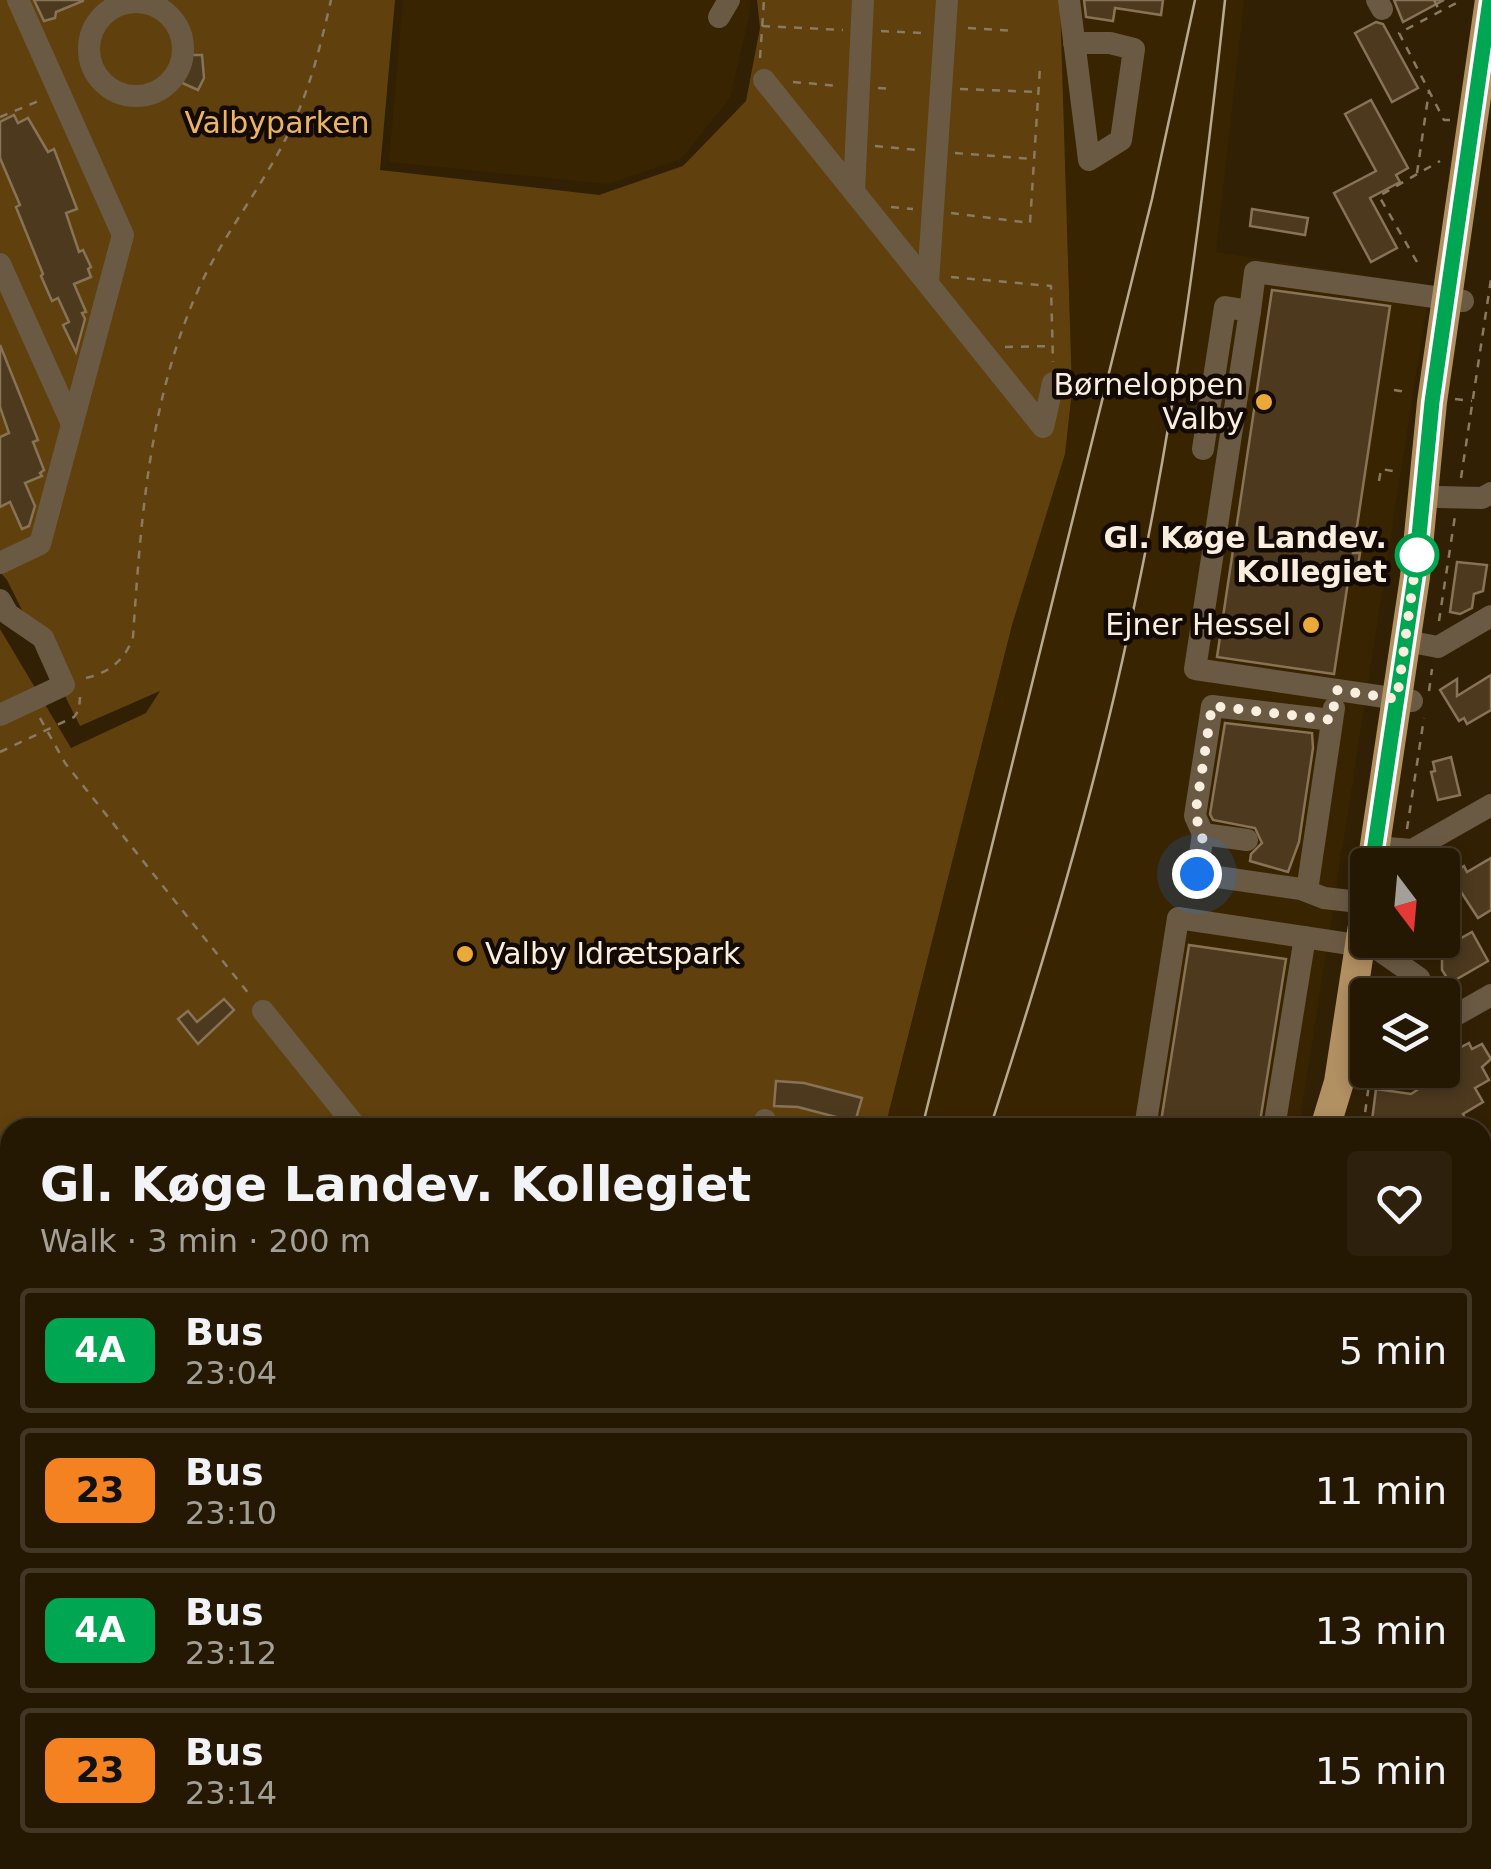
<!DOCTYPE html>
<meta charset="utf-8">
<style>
body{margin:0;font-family:"DejaVu Sans",sans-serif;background:#2d210d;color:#f1f3f6;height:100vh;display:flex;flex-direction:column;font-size:38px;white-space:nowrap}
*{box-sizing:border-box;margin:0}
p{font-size:32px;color:#a3a09a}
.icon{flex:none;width:55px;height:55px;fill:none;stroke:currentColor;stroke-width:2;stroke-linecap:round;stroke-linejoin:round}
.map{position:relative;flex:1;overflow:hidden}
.details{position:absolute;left:0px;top:1118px;width:1492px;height:752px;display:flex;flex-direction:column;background:#251803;border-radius:30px 30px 0 0;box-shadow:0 5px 15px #0003,0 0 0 2px #423725}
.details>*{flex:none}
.badge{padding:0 20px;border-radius:15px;font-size:35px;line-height:65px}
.needle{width:65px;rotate:164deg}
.controls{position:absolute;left:1350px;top:848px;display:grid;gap:20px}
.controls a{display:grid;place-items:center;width:110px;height:110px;border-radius:10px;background:#251803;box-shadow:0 5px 15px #0003,0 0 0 2px #423725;font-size:50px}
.you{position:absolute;width:50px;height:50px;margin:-25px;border:8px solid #fff;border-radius:50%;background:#1a73e8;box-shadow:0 0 0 15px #1a73e833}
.map>.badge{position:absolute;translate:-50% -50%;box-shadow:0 0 0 5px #fff}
.round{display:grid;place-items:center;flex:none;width:105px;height:105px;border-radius:10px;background:#2d210d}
.head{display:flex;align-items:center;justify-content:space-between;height:170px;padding:0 40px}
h1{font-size:48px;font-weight:700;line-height:75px}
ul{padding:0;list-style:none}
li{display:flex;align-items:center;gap:30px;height:125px;margin:0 20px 15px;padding:0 20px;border:5px solid #423725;border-radius:10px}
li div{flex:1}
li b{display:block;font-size:38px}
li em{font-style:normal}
li .badge{min-width:110px;font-weight:700;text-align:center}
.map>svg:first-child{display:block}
</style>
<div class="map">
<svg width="1491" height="1869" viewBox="0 0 1491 1869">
<rect width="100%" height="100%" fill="#312004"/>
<!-- built -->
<g fill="#392400">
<path d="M403,0H750V12L730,98L681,159L608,184L389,162Z"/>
<path d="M1060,0H1244L1216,252L1430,285L1299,1127L885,1128L1012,625L1065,454L1072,391Z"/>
<path d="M690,1860H1170L1167,1869H688Z"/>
</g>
<!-- green -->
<g fill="#60410d">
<path d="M0,0H395L380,170L599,195L683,166L746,101L760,28L757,0H1060L1072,391L1065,454L1012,625L885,1127L10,1128V1860H690L688,1869H0V629L71,748L146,713L160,691L80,726L7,580L0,572Z"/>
<path d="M1319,1860H1439L1435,1869H1318Z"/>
</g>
<!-- building -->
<g fill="#4c391e" stroke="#887356" stroke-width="2.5">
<path d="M34,0H83V1L56,12L55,18L44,21Z"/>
<path d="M1084,0H1163L1161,15L1115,8L1113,21L1086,17Z"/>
<path d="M1394,0H1444L1403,22Z"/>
<path d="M1376,22L1383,24L1418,88L1392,102L1355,33Z"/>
<path d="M187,55H202L204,78L198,90L180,82L187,69Z"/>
<path d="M1371,100L1408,168L1396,175L1400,182L1370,198L1397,248L1371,262L1334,193L1376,171L1345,114Z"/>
<path d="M14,115L18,123L28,118L48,152L54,149L77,209L66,213L79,252L83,250L91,267L88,269L91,277L74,284L86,312L82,313L85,319L76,352L63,325L69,322L58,298L52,301L41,276L43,274L16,207L20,205L0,158V122Z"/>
<path d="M1252,209L1308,218L1305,235L1250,226Z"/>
<path d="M1272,290L1390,306L1353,553H1360L1356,577L1349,575L1334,674L1217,657Z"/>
<path d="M0,345L38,440L33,442L44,470L40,473L42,476L25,483L35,506L29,526L22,529L10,502L0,507V437L9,433L0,407Z"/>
<path d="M1457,562L1487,565L1483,591L1474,594L1472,608L1460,614L1450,612Z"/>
<path d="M1491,675V710L1467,724L1464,718L1459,721L1440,690L1457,679V696Z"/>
<path d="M1225,723L1312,733L1313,748L1299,842L1288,872L1250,861L1251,854L1262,843L1255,828L1213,820L1210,814Z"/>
<path d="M1451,757L1460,795L1438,800L1431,772L1435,771L1433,762Z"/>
<path d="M1491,858V910L1478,918L1450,875L1464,866L1467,872Z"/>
<path d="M1472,932L1488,961L1450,983L1442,970V949Z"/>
<path d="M1189,945L1286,959L1259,1128H1160Z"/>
<path d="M224,999L234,1010L198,1044L178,1019L188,1011L197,1022Z"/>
<path d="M1469,1043L1472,1049L1482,1044L1491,1059L1482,1067L1489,1080L1475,1088L1483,1102L1463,1114L1470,1128H1371L1376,1089L1411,1094L1447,1070L1442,1057Z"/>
<path d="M776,1081L804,1083L862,1098L855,1122L798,1107L774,1106Z"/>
</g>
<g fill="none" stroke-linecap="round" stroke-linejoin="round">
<!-- path -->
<g stroke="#897a63" stroke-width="2.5" stroke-dasharray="8 8" stroke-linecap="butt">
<path d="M1434,0L1439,10"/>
<path d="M762,26L843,30"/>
<path d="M968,28L1016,31"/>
<path d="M881,31L923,33"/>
<path d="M760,58L764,0"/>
<path d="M793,82L840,86"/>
<path d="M878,88L892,89"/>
<path d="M960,89L1037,92"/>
<path d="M0,117L41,100"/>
<path d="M1450,120H1444L1399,33L1462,0"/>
<path d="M875,146L917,150"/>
<path d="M955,153L1032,159"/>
<path d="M1417,173L1429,91"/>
<path d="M891,207L913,209"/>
<path d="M951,213L1030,223L1040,67"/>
<path d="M1417,262L1379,196L1440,161"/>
<path d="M951,277L1051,286L1053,362"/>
<path d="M1005,347L1052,346"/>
<path d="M1394,390L1407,392"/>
<path d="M1455,399L1472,401"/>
<path d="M1461,478L1491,279"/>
<path d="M1379,481L1381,469L1399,472"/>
<path d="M1439,621L1455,516"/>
<path d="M86,678C109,673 126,659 133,637C141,518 149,399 199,288C224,233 264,185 290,130C310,89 321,44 331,0"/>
<path d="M1429,691L1432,669"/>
<path d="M40,718L65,763L249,994"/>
<path d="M0,752L74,717L79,710L80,697"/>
<path d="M1407,829L1424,718"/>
<path d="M1383,995L1385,982"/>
<path d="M1363,1128L1369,1084"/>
<path d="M1482,1475L1491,1477"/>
<path d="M1176,1869L1179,1860"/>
<path d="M1249,1869L1250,1860"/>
</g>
<!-- minor -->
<g stroke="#6a5a44" stroke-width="22">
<path d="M1069,0L1089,160L1121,140L1134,49L1110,43H1074"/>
<path d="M1377,0L1382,9"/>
<circle cx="136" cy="49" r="47"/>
<path d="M719,17L729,0"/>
<path d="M764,80L1043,427L1053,383"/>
<path d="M854,191L863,0"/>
<path d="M0,264L72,424"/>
<path d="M928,282L947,0"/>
<path d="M1250,311L1255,272L1463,301"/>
<path d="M1203,449L1225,307L1250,311L1195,669L1412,701"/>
<path d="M1439,497L1482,498L1491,493"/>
<path d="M0,563L40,544L123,235L18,0"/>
<path d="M0,600L8,614L43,638L64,685L0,715"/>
<path d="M1406,641L1438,647L1491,616"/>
<path d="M1203,834L1195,816L1212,706L1332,720"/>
<path d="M1247,840L1203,834L1197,874L1301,889L1324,898L1368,903"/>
<path d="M1375,847L1412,850L1491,805"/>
<path d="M1307,891L1334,708"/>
<path d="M263,1011L357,1128"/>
<path d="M1442,1023L1491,995"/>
<path d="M1342,1063H1368"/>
<path d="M762,1128L765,1120"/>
<path d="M1145,1128L1178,918L1376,948L1419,978L1427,995"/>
<path d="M1274,1128L1305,937"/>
<path d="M1482,1233L1491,1228"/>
<path d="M1482,1296L1491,1312"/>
<path d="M1482,1619L1491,1565"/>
<path d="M1482,1815L1491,1798"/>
<path d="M456,1869L458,1860"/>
<path d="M945,1869L947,1860"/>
<path d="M1274,1869L1275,1860"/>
<path d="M1462,1869L1465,1860"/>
</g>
<!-- major -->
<g stroke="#b19062" stroke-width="30">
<path d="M1372,865L1415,577L1432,402L1490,0"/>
<path d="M1325,1128L1339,1082L1368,893"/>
<path d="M1206,1869L1207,1860"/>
</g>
<!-- tram -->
<g stroke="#b7a995" stroke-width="2.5">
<path d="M922,1128L1152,199L1195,0"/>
<path d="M990,1128C1043,964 1093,799 1129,630C1175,422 1202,212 1225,0"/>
<path d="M728,1869L730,1860"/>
<path d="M768,1869L771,1860"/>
</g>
</g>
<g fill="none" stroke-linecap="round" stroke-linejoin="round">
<defs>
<path id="line" d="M1372,865L1415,577L1432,402L1490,0"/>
</defs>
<!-- line casing -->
<use href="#line" stroke="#fff" stroke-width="22"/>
<!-- line -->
<use href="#line" stroke="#00a651" stroke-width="15"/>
<!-- walk -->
<path stroke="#faeede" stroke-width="10" stroke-dasharray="0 18" d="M1197,874L1203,834L1195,816L1212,706L1332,720L1336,690L1397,699L1417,555"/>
</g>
<!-- markers -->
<g fill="#eba93a" stroke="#130b03" stroke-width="4">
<circle cx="1264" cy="402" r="10"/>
<circle cx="1311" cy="625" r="10"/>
<circle cx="465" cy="954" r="10"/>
</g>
<circle fill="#fff" stroke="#00a651" stroke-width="5" cx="1417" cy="555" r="20"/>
<g text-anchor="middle" stroke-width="9" stroke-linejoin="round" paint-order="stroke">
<!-- park labels -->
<g font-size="30" fill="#ebb564" stroke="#130b03">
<text x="277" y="133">Valbyparken</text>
</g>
<!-- poi labels -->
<g font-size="30" fill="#faeede" stroke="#130b03" text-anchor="end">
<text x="1244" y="395">Børneloppen<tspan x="1244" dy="34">Valby</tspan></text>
<text x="1291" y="635">Ejner Hessel</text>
<text x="485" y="964" text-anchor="start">Valby Idrætspark</text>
</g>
<!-- stop labels -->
<g font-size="30" font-weight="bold" fill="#faeede" stroke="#130b03" text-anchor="end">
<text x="1387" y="548">Gl. Køge Landev.<tspan x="1387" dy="34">Kollegiet</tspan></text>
</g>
</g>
</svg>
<div class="controls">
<a><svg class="needle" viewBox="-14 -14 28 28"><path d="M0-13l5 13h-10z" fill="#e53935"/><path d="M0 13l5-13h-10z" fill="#a3a09a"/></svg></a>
<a><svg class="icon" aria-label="layers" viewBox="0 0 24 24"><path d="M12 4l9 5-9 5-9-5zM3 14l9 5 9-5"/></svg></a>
</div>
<div class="you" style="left:1197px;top:874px"></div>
<section class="details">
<div class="head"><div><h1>Gl. Køge Landev. Kollegiet</h1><p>Walk · 3 min · 200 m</p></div><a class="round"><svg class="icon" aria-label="heart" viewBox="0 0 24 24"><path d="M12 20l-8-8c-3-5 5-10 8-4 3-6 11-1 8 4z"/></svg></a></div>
<ul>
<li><span class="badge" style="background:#00a651;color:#fff">4A</span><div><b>Bus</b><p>23:04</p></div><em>5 min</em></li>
<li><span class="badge" style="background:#f58220;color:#111">23</span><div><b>Bus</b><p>23:10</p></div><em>11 min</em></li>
<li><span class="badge" style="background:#00a651;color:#fff">4A</span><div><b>Bus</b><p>23:12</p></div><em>13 min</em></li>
<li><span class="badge" style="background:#f58220;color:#111">23</span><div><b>Bus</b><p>23:14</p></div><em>15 min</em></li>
</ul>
</section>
</div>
